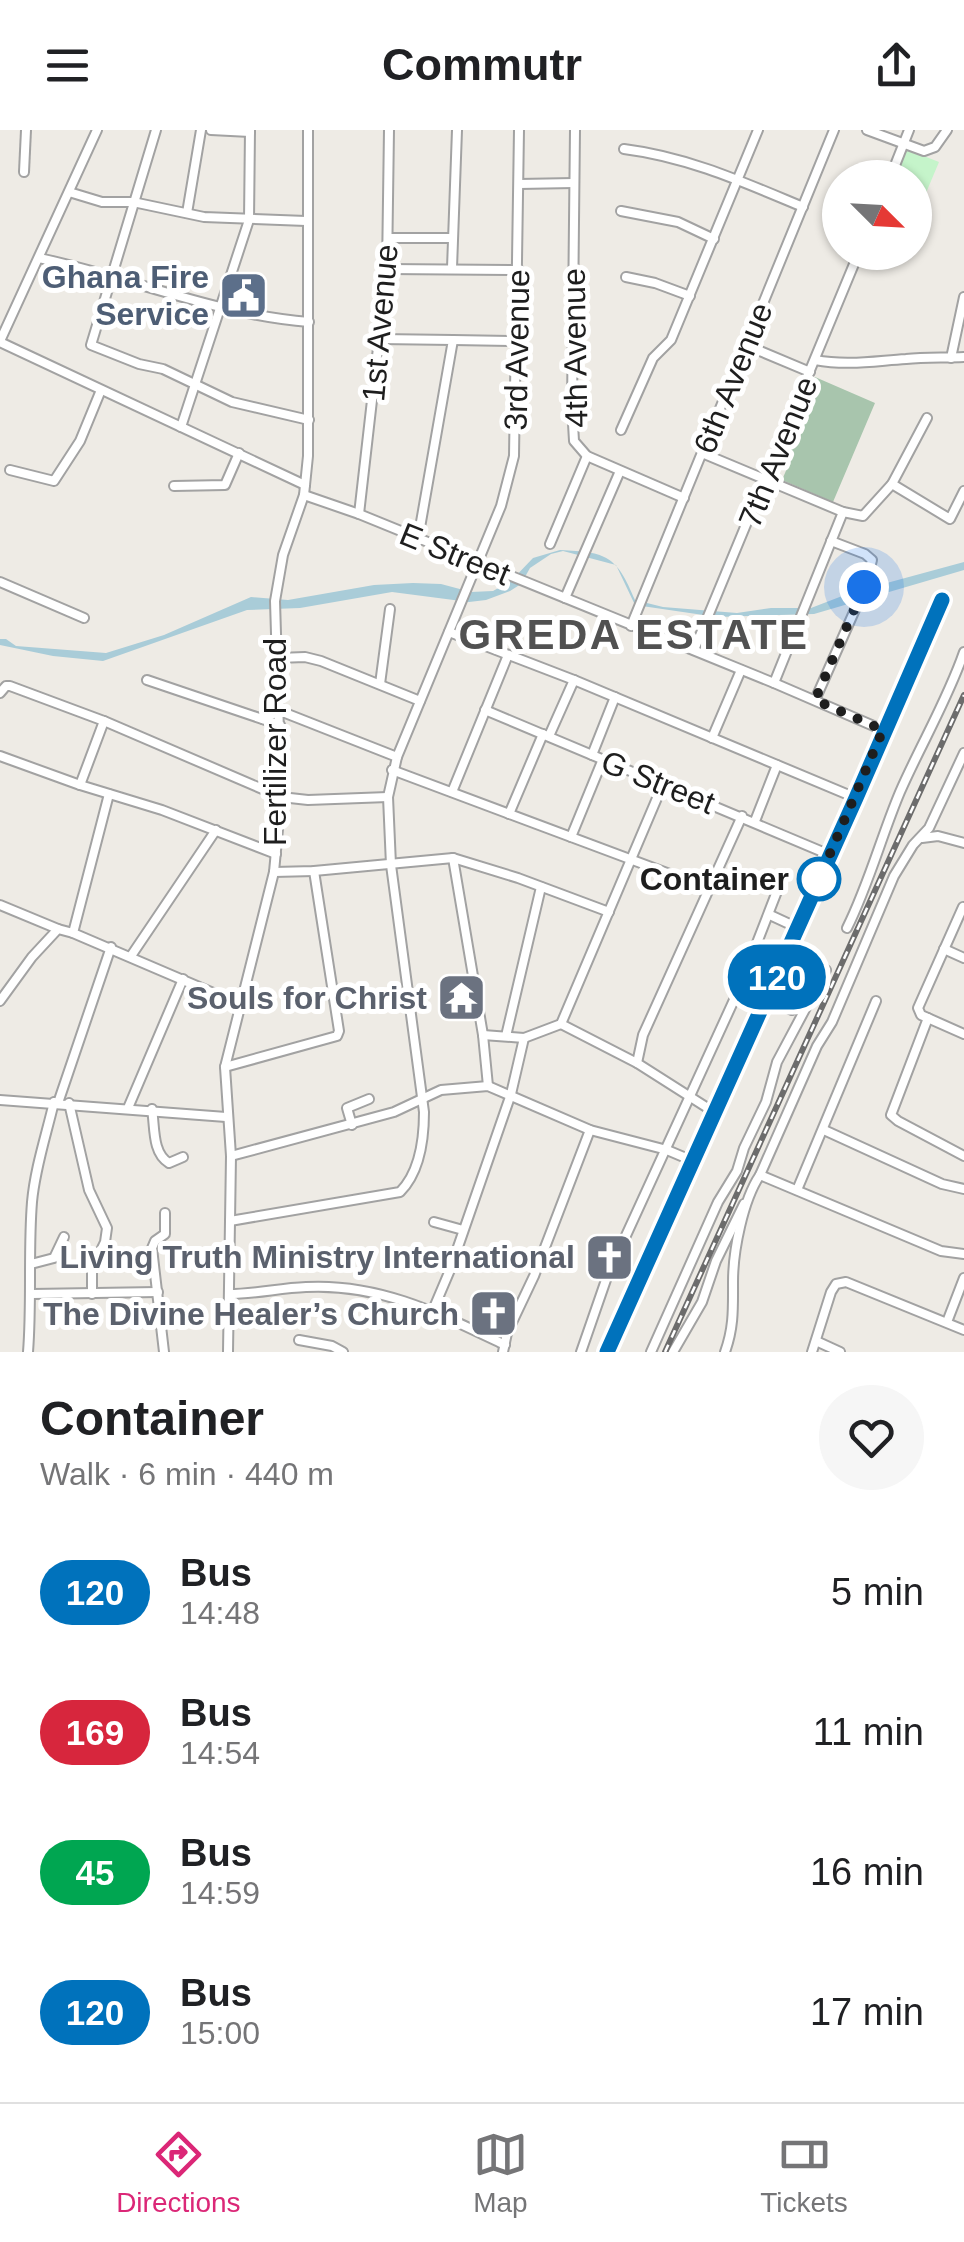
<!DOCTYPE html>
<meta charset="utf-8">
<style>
body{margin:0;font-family:Helvetica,sans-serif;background:#f6f6f6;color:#202124;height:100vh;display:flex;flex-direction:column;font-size:38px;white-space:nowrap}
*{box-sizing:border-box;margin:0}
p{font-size:32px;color:#757577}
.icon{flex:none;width:55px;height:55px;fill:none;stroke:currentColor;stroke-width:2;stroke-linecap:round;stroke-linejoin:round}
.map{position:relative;height:1222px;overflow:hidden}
.sheet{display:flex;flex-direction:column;background:#fff;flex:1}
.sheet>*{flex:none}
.badge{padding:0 20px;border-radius:32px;font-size:35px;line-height:65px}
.needle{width:65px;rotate:114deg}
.controls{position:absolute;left:822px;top:30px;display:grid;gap:20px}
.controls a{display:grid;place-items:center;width:110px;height:110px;border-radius:50%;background:#fff;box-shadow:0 2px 8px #0004;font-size:50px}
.you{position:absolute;width:50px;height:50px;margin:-25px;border:8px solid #fff;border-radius:50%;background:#1a73e8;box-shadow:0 0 0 15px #1a73e833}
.map>.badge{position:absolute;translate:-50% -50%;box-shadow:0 0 0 5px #fff}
.round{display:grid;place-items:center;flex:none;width:105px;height:105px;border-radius:52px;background:#f6f6f6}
.overview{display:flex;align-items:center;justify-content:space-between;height:170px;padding:0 40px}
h1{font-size:48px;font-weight:700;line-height:75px}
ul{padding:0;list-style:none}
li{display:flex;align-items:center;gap:30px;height:140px;padding:0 40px}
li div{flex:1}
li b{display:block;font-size:38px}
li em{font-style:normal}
li .badge{min-width:110px;font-weight:700;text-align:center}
header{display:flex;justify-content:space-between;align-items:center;height:130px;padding:0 40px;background:#fff;font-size:45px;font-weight:700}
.menu{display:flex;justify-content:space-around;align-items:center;height:140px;border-top:2px solid #e0e0e0;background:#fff;font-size:28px;color:#757577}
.menu a{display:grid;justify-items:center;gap:5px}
.menu .current{color:#db2777}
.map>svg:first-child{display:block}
</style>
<header><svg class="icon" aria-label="menu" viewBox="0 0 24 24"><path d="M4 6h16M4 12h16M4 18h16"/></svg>Commutr<svg class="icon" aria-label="share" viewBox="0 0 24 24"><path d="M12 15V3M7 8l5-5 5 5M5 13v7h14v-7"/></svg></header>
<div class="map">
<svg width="964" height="1222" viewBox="0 0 964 1222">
<rect width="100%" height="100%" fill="#eeebe5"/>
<!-- cemetery -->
<path fill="#a8c5ad" d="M815,247L875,273L833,372L782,350L791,329L784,325Z"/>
<!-- park -->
<path fill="#c5f4ca" d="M906,19L939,32L915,89V48H894Z"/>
<!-- water -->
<path fill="#a9ccd8" d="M560,420C607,422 617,426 635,470L663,477L737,483L771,478H811L850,463L964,432V440L814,484L717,487L635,475L616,435L563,421L551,424L530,438L521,454L510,461L486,470L469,472L392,462L300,478L247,480L103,531L53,526L0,515V509H6L16,516L106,523L164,505L251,467L288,470L374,455L413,453L441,454L471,462L493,461L511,451L533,428Z"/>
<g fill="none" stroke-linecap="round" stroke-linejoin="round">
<defs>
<g id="minor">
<path d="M156,0L91,215L139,234L163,239L232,272L309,290"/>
<path d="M211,0L250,2"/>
<path d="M575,0L572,276L574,311L587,326L684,368"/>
<path d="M867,0L924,21L935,17L947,0"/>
<path d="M624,19C688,27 743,52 803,77"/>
<path d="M24,42L26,0"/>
<path d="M890,48L909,0"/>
<path d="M519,54L574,53"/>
<path d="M69,62L102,72H133L204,87L306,91"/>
<path d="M621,81L678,92L714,109"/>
<path d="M187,83L201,0"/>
<path d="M388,108H452"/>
<path d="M39,128C129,147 217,185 309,192"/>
<path d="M452,138L457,0"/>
<path d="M387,139L519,140"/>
<path d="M626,147L655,153L690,166"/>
<path d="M380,209L453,210L418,409"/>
<path d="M453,210L518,211"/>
<path d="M0,211L97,0"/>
<path d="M0,212L305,355"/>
<path d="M748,216L810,242"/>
<path d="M951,228L964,167"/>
<path d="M815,230C847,236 874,231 906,229C925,227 945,228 964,227"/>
<path d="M181,297L249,90L250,0"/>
<path d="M621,300L653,228L671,210L758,0"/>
<path d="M702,323L843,382L863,386L892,354L927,288"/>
<path d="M10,340L54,351L80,311L101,260"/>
<path d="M892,354L950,389L964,361"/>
<path d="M174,356L225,355L239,323"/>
<path d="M304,365L359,384L774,553L883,600"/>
<path d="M359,384L387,139L389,0"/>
<path d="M550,414L587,326"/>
<path d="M0,452L84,488"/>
<path d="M565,468L620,341"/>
<path d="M631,496L834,0"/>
<path d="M449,502L574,550L856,668"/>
<path d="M694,520L859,122"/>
<path d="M278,528L305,527L321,531L420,571"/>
<path d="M147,550L280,595"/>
<path d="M774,553L843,382"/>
<path d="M380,554L390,479"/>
<path d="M0,563L6,556H10L104,591"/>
<path d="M815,570L865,457L872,430L865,424L831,411"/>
<path d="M485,580L830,725"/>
<path d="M549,606L574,550"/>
<path d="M712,608L741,540"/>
<path d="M592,625L615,567"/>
<path d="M0,626L80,655"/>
<path d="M397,627L501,376L514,326L519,0"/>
<path d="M392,640L710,759"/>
<path d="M452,662L508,525"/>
<path d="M109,664L73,803L225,868"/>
<path d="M509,684L543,604"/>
<path d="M755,691L777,635"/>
<path d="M571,707L603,629"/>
<path d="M922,708L938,706L964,713"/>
<path d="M276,724L162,680L80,655L104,591L281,667L308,670L388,667"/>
<path d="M453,728L483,905L488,956"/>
<path d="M274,742L314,741L453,728L518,748L609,782"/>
<path d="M0,775L58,799"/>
<path d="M963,777L918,878L921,885L964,904"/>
<path d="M770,785L798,798"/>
<path d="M847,798C869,754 881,707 900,662C921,614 947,571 964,522"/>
<path d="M944,819L964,828"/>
<path d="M131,826L216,700"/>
<path d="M739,859L766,871"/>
<path d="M767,868L792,880"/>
<path d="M0,871L32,827L58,799L73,803"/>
<path d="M928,888L891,985L898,991L964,1026"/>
<path d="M561,894L637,933"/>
<path d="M483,905L524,908L561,894L663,654"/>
<path d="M506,906L541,757"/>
<path d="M225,937L337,906L339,901L314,741"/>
<path d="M0,970L226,987"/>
<path d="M58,973L111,817"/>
<path d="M69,973L89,1060L107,1098L105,1112L92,1139V1164"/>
<path d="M128,978L183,849"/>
<path d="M152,979C155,997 152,1023 169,1033L183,1027"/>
<path d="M714,982L637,933L643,905L742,686"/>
<path d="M352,995L347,978L369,969"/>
<path d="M824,1000L942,1054L964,1059"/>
<path d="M231,1026L394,982L441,960L488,956L590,1000L667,1020L693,1031"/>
<path d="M760,1045L941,1121L964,1124"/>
<path d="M797,1060L876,871"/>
<path d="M230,1091L400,1062C420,1042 424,1008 424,982L391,735L388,667L397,627L280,581L263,589"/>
<path d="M434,1092L463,1100"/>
<path d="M31,1134L54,1128L64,1107"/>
<path d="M32,1164L158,1162"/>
<path d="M229,1164C255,1164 280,1158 306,1157C380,1153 440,1184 505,1215"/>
<path d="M433,1180L450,1140L511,964L524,908"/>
<path d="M947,1192L964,1148"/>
<path d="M299,1210L332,1216L343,1222"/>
<path d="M816,1211L840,1222"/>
<path d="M28,1222C32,1172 28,1122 32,1072C35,1038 46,1006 54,972"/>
<path d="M164,1222L152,1118L155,1111L165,1104V1083"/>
<path d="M228,1222L231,1026L225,937L274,742L281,667L275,471L283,425L304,365L308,326V0"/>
<path d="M503,1222L507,1203L534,1146L590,1000"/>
<path d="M581,1222L607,1147L739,859L781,751"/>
<path d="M607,1222L778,843L942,470"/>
<path d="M651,1222L718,1072L737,1041L744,1018L766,972L777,932L826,840"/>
<path d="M673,1222L702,1172L716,1131L744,1074"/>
<path d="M725,1222C734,1197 733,1178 733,1152C733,1121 743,1070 760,1045L817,916L832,892L894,746L913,715L929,698L964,623"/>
<path d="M812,1222L831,1162L836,1154L846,1152L964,1200"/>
</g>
</defs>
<!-- minor casing -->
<use href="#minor" stroke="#a2a2a2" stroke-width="12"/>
<!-- minor -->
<use href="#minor" stroke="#fff" stroke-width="8"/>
<defs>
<path id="rail" d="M665,1222L964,565"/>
</defs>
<!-- rail casing -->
<use href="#rail" stroke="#6c6c6c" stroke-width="6"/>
<!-- rail -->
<use href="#rail" stroke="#fff" stroke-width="2.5" stroke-dasharray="8" stroke-linecap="butt"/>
</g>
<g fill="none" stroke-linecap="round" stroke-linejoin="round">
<defs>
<path id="line" d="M607,1222L856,668L942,470"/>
</defs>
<!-- line casing -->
<use href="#line" stroke="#fff" stroke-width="22"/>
<!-- line -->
<use href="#line" stroke="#0072bc" stroke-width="15"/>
<!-- walk -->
<path stroke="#1e1e1e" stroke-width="10" stroke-dasharray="0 18" d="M819,749L814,761L883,600L815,570L864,457"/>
</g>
<!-- icons -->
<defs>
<symbol id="civic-square" viewBox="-11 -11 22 22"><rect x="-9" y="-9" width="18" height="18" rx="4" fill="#5c6f8a" stroke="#fff"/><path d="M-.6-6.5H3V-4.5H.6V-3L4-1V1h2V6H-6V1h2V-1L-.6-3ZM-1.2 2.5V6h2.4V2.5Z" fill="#fff"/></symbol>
<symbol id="temple-square" viewBox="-11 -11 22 22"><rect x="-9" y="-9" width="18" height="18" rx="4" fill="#6b7280" stroke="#fff"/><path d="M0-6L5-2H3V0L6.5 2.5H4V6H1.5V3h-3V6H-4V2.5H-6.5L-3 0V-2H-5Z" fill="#fff"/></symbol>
<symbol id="church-square" viewBox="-11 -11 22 22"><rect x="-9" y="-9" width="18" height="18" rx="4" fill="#6b7280" stroke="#fff"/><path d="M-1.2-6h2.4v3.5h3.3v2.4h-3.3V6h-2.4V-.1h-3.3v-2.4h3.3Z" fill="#fff"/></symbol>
</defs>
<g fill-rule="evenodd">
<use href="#civic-square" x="216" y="138" width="55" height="55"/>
<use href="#temple-square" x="434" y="840" width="55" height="55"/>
<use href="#church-square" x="582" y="1100" width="55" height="55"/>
<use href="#church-square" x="466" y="1156" width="55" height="55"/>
</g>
<!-- markers -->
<circle fill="#fff" stroke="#0072bc" stroke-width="5" cx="819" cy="749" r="20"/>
<g text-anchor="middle" stroke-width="10" stroke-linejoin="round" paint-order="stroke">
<!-- service labels -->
<g font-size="32" font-weight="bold" fill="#4e5e75" stroke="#fff" text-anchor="end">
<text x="209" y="158">Ghana Fire<tspan x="209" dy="37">Service</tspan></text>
</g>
<!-- street labels -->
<g font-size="32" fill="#1e1e1e" stroke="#fff">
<text transform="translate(380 193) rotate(-85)" y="11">1st Avenue</text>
<text transform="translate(575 218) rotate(-91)" y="11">4th Avenue</text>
<text transform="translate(517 220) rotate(-89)" y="11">3rd Avenue</text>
<text transform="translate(733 248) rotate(-68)" y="11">6th Avenue</text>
<text transform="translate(778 322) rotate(-68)" y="11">7th Avenue</text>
<text transform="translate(455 424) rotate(22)" y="11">E Street</text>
<text transform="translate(275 612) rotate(-90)" y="11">Fertilizer Road</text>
<text transform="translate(658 652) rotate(22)" y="11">G Street</text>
</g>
<!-- stop labels -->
<g font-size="32" font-weight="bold" fill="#1e1e1e" stroke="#fff" text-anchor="end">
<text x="789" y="760">Container</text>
</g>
<!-- worship labels -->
<g font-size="32" font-weight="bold" fill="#5b616d" stroke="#fff" text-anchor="end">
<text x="427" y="879">Souls for Christ</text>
<text x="575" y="1138">Living Truth Ministry International</text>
<text x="459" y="1195">The Divine Healer’s Church</text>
</g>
<!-- district labels -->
<g font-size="42" font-weight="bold" letter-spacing="2.5" fill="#515151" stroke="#fff">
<text x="634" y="519">GREDA ESTATE</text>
</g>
</g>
</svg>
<div class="controls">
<a><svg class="needle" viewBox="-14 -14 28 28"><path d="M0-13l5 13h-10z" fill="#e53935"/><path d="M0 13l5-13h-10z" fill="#757577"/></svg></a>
</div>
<div class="you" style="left:864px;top:457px"></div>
<b class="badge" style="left:777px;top:847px;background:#0072bc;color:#fff">120</b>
</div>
<section class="sheet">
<div class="overview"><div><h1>Container</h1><p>Walk · 6 min · 440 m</p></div><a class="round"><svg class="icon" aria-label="heart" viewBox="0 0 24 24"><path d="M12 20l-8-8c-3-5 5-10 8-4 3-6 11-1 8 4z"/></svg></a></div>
<ul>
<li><span class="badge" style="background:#0072bc;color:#fff">120</span><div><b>Bus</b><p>14:48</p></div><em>5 min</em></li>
<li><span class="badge" style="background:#d7263d;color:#fff">169</span><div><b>Bus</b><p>14:54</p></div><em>11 min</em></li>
<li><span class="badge" style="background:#00a651;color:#fff">45</span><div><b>Bus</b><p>14:59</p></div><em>16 min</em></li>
<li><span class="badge" style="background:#0072bc;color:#fff">120</span><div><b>Bus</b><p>15:00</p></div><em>17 min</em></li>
</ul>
</section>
<nav class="menu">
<a class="current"><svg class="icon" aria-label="directions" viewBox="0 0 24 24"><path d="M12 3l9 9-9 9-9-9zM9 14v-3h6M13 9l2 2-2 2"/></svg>Directions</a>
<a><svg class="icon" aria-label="map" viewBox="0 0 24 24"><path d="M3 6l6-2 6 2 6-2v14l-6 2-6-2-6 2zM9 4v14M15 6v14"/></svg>Map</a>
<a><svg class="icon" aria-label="tickets" viewBox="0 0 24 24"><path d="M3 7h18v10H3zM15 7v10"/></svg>Tickets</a>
</nav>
